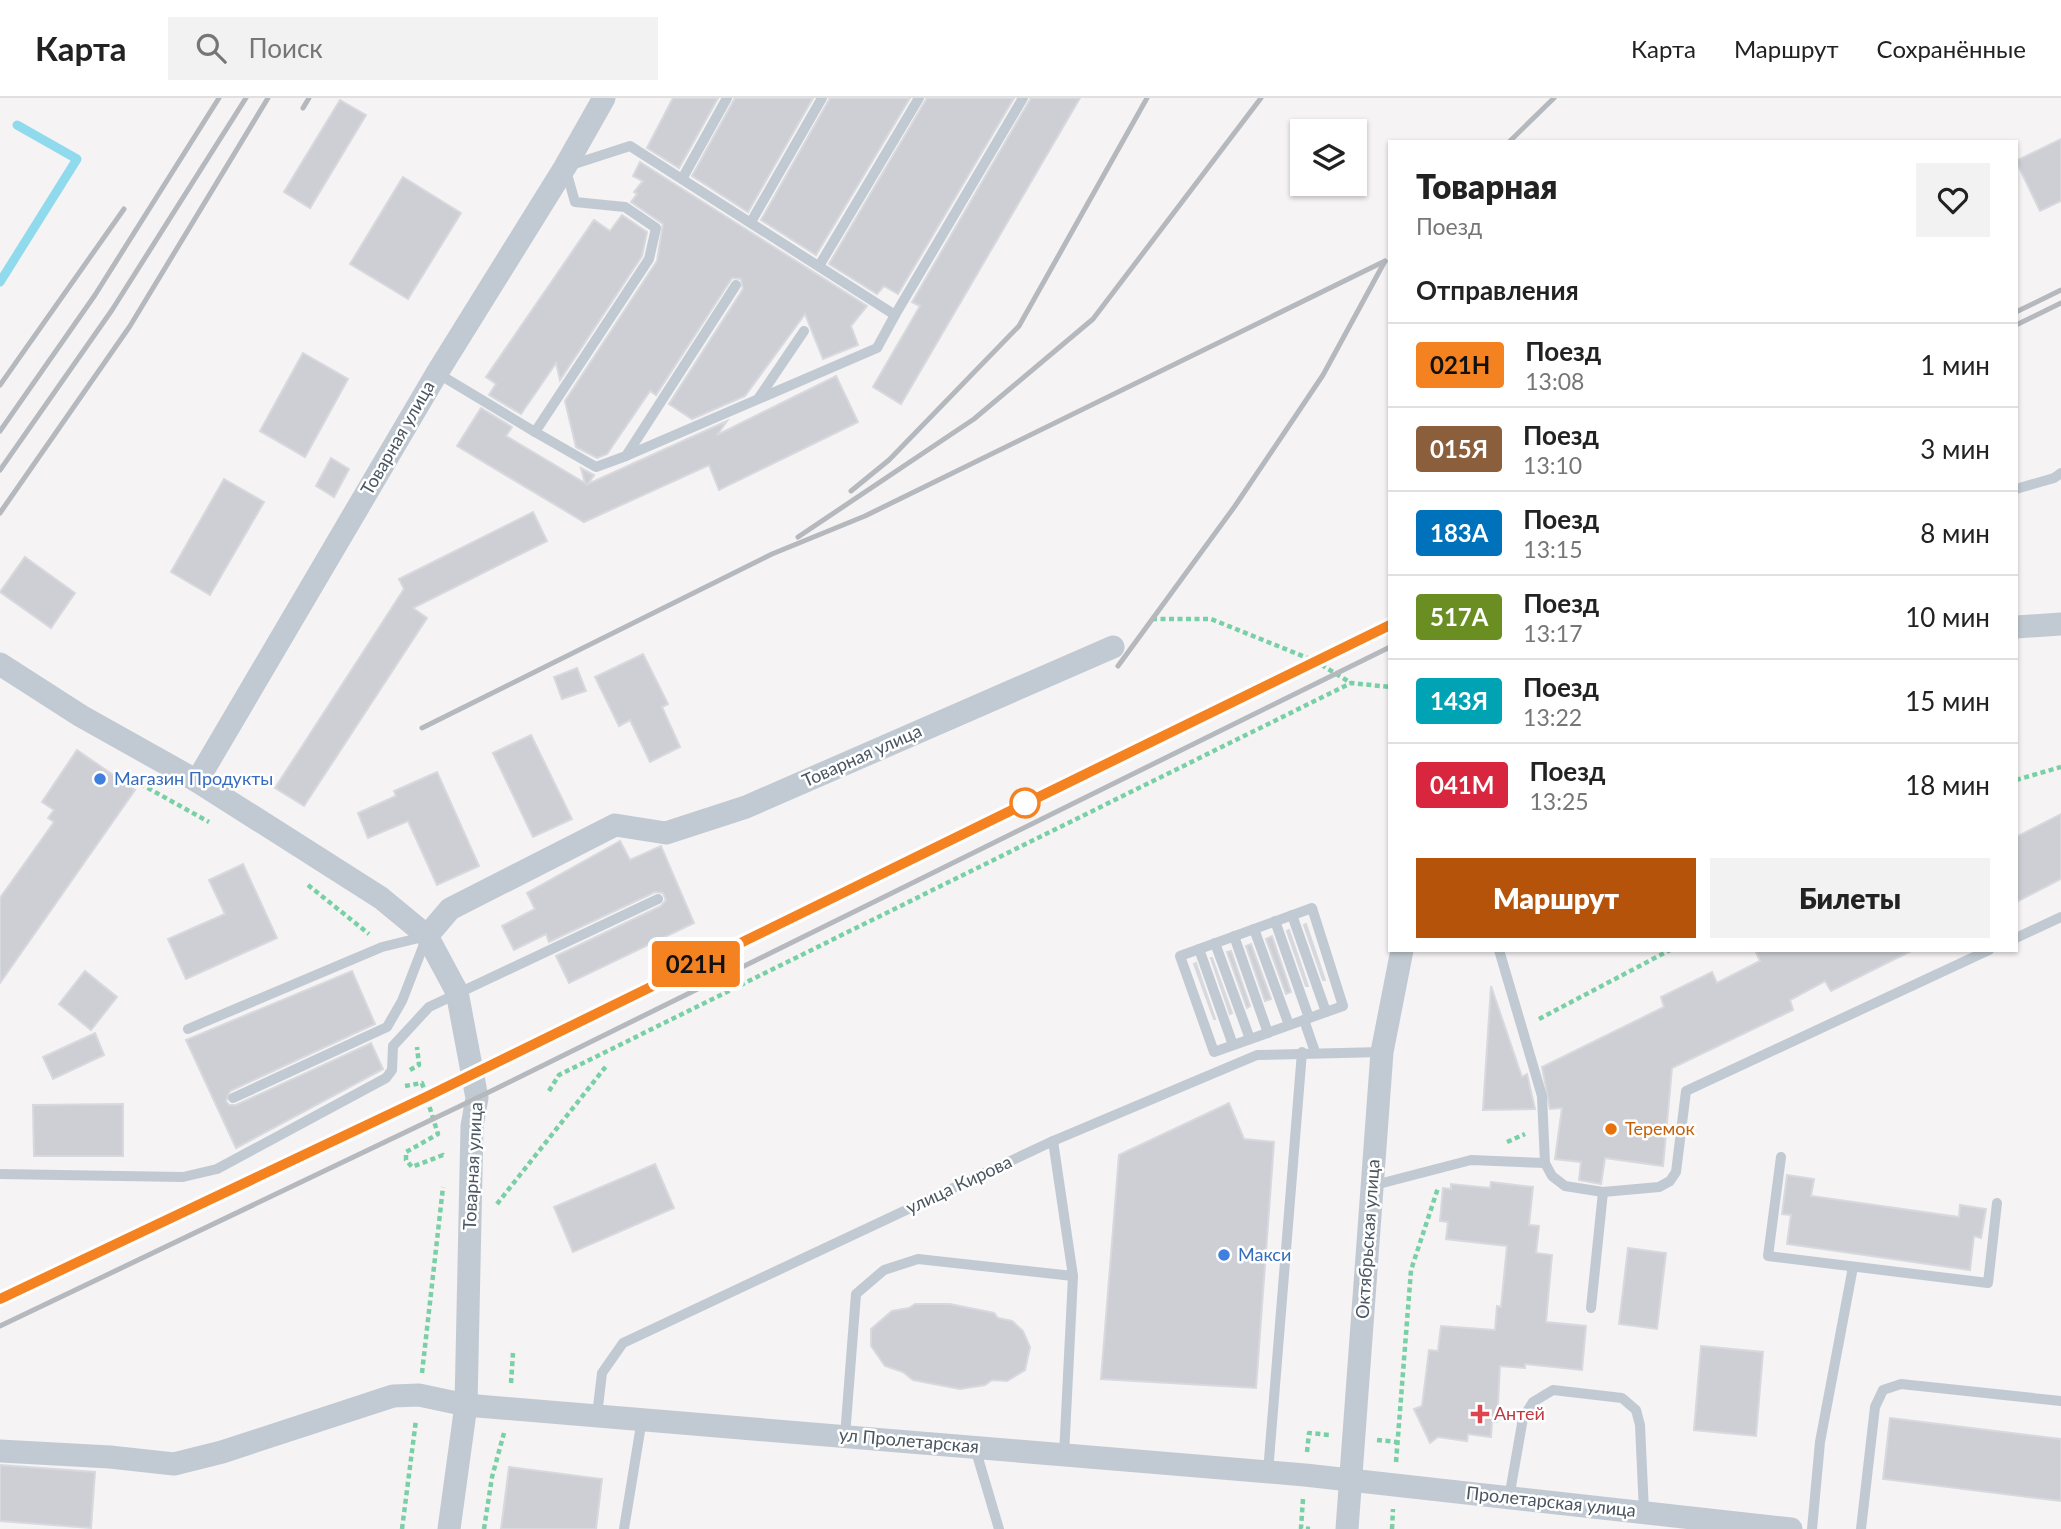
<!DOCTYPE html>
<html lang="ru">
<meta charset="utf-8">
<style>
body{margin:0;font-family:Lato,sans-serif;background:#f2f2f2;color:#222;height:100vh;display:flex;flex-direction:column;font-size:26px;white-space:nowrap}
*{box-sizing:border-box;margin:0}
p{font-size:23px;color:#767676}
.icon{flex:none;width:38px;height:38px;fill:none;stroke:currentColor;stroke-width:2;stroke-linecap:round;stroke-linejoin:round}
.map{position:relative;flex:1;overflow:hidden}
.sheet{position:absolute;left:1388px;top:42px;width:630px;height:812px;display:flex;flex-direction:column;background:#fff;border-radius:0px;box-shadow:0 2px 5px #0004}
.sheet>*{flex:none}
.badge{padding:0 14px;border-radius:5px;font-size:24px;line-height:46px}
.tools{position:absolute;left:1290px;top:21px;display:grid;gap:14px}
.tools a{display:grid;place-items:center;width:77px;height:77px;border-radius:0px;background:#fff;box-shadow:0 2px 5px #0004;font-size:35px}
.map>.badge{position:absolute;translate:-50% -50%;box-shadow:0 0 0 4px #fff}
h2{padding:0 28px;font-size:26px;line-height:63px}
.round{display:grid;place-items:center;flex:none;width:74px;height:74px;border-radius:0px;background:#f2f2f2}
.headline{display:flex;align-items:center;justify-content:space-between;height:119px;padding:0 28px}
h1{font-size:33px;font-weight:800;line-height:52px}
.cta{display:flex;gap:14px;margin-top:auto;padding:14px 28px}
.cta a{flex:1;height:80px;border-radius:0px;background:#b45309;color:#fff;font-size:28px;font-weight:800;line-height:80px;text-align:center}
.cta a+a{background:#f2f2f2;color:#222}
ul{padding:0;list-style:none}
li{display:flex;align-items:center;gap:21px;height:84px;padding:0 28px;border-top:2px solid #e0e0e0}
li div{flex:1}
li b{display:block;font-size:26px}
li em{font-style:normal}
li .badge{min-width:77px;font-weight:700;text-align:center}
header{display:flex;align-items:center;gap:42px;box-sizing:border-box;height:98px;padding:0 35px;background:#fff;border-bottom:2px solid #e0e0e0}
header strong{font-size:33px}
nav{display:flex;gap:38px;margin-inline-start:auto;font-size:24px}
.search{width:490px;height:63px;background:#f2f2f2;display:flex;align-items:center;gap:18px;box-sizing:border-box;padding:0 24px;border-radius:0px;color:#767676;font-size:26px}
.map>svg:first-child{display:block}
</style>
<header>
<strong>Карта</strong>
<div class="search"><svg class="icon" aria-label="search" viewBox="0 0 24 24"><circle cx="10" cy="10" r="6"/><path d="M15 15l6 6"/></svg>Поиск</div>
<nav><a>Карта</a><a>Маршрут</a><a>Сохранённые</a></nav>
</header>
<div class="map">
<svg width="2061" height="1431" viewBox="0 0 2061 1431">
<rect width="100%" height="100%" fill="#f5f3f3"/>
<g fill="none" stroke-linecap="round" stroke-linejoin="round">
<!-- stream -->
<path stroke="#90daee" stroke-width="9" d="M0,184L77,61L17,27"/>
</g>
<!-- building -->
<g fill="#cdcfd5" stroke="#d7d9de" stroke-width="2">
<path d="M673,0H718L679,70L647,50Z"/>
<path d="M735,0H813L748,114L692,78Z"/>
<path d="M830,0H910L816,157L761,122Z"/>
<path d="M927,0H1014L898,196L884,188L877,196L829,166Z"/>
<path d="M1031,0H1080L901,306L873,289L920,208L912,204Z"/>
<path d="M340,2L366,17L310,110L284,94Z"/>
<path d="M2061,41V103L2040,113L2016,63Z"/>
<path d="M640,64L867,208L851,228L858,247L823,261L805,216L745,298L692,321L669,306L743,191L741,181L732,180L656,297L650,293L607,356L597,360L576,349L565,303L657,163L663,126L631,104L637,96L634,94L643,83L633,78Z"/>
<path d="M403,79L461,115L408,201L350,166Z"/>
<path d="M622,117L647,134L642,158L560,282L556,265L521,316L489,297L496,286L486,279L594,122L610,133Z"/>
<path d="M303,255L348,281L305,359L260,333Z"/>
<path d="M836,278L858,324L719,392L709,367L584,424L457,348L481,310L512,329L506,338L585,385L581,370L594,377L588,386L727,323L717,337Z"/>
<path d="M331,360L349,371L334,399L316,388Z"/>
<path d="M224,381L264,404L210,497L171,474Z"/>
<path d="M533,414L547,443L413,510L427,520L304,708L275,690L404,491L399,481Z"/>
<path d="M25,459L75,495L51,530L0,494Z"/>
<path d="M643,556L668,606L662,609L680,649L650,664L630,622L619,628L595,579Z"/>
<path d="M577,570L586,593L562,601L554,579Z"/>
<path d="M531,637L572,721L533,739L493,655Z"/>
<path d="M77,652L135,692L0,885V800L54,724L48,720L54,712L42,704Z"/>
<path d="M437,674L479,768L437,787L408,723L368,740L358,715L396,698L394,693Z"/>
<path d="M2061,716V781L2016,804V739Z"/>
<path d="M620,743L630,762L661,748L694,825L569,885L556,858L661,808L666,802L663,795L655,794L549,844L546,836L514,852L502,828L535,811L527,795Z"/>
<path d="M243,766L277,840L186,881L168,841L225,816L209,782Z"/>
<path d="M1306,826L1325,882H1323L1304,827Z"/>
<path d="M1289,832L1308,888H1306L1287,833Z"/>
<path d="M1272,838L1291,894L1286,896L1266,841Z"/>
<path d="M1251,846L1271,901L1265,903L1246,848Z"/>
<path d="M1755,852H1913L1831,893L1825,883L1790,902L1793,912L1672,970L1663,1068L1605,1060L1601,1086L1579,1082L1581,1064L1555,1061L1562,1010L1550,1011L1542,969L1664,909L1661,899L1712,874L1717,885L1760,863Z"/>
<path d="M1231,853L1250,908L1247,910L1227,854Z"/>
<path d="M1211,860H1212L1232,915L1230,916Z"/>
<path d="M1196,865L1215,921H1214L1194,866Z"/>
<path d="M85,873L117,899L91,932L59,906Z"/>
<path d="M352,873L375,926L230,993L226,1003L229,1007H236L371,945L383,971L236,1050L186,942Z"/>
<path d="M1491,888L1522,979L1527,976L1535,1011L1483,1012Z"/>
<path d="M95,935L104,957L53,981L43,959Z"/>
<path d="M1229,1005L1244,1041L1274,1044L1256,1290L1101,1281L1119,1057Z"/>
<path d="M123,1006V1058H34L33,1007Z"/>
<path d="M655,1066L674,1110L573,1154L554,1109Z"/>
<path d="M1787,1077L1814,1081L1811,1098L1959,1119L1960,1107L1986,1111L1981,1140L1974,1138L1970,1172L1787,1146L1791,1117L1782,1116Z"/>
<path d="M1491,1084L1533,1089L1529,1127L1539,1128L1536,1155L1552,1157L1546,1224L1586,1228L1582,1272L1525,1266V1270L1500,1268L1497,1324H1492L1491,1339L1468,1336L1467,1343L1438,1339L1430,1345L1414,1311L1422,1308L1429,1252L1438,1253L1441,1228L1495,1232L1497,1208L1501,1209L1507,1148L1446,1141L1448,1124L1440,1123L1443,1090L1451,1091V1086L1490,1090Z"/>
<path d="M1628,1150L1666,1155L1657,1231L1619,1226Z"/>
<path d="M915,1206H950L994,1215L998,1220L1012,1223L1023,1233L1030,1249L1025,1272L1007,1283L992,1282L985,1287L960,1291L913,1282L903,1274L885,1268L871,1248V1231L892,1213L909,1210Z"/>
<path d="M1701,1248L1763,1254L1756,1338L1694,1332Z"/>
<path d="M1890,1320L2061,1341V1403L1883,1381Z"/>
<path d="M0,1367L95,1374L91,1430L0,1423Z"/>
<path d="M509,1369L602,1381L596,1431H501Z"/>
</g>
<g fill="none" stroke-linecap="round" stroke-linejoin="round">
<!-- path -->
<g stroke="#7ad0a6" stroke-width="4.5" stroke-dasharray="5 3.5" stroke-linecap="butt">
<path d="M1152,521H1211L1315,563L1351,585"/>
<path d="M127,675L137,684L209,724"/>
<path d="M2016,682L2061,669"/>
<path d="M308,787L369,836"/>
<path d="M1539,921L1670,852"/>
<path d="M410,972L419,967L417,949"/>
<path d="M405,988L422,985L438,1036L406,1054V1062L412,1069L443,1057L445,1060"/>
<path d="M549,993L559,977L1351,585L1390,589"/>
<path d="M1507,1044L1525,1036"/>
<path d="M497,1106L607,967"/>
<path d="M422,1275L443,1089"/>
<path d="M511,1285L513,1255"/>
<path d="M1377,1342L1397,1344"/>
<path d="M1307,1354L1309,1335L1330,1337"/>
<path d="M1396,1364L1411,1172L1438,1090"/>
<path d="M1303,1401L1301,1430L1310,1431"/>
<path d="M402,1431L416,1322"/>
<path d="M484,1431L492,1379L504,1335"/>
<path d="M1392,1431L1393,1411"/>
</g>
<!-- lane -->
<g stroke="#c1cad2" stroke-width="10">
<path d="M682,81L727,0"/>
<path d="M751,124L822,0"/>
<path d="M819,168L919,0"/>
<path d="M437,275L535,334L649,161L656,130L625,109L575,104L565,69L630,48L895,217L1023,0"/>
<path d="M758,301L804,233"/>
<path d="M535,334L596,369L626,358L736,187"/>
<path d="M626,358L877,250L895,217"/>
<path d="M2016,391L2054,380L2061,375"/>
<path d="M1312,810L1343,908L1214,954L1180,858Z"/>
<path d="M1292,817L1326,914"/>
<path d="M1275,823L1309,920"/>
<path d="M1254,831L1289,927"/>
<path d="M1234,838L1268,935"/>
<path d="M2016,840L2061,819"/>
<path d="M1215,845L1250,941"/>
<path d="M1199,851L1233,947"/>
<path d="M1499,852L1542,998L1545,1065L1552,1078L1565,1088L1603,1094L1659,1089L1670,1083L1676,1074L1686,993L1989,852"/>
<path d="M1304,922L1315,954"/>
<path d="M188,931L382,849L427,838"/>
<path d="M233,1000L387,929L402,903L426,841"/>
<path d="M1053,1043L1073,1178L1064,1357"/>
<path d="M1781,1059L1768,1158L1988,1185L1997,1105"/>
<path d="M0,1076L183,1079L217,1071L386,980L392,972L393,948L429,909L658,801"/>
<path d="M1371,1088L1471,1062L1545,1065"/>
<path d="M1591,1210L1603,1094"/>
<path d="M597,1317L602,1275L623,1245L1053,1043L1257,957L1382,954"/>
<path d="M845,1338L856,1196L884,1172L918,1161L1073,1178"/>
<path d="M975,1350L999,1431"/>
<path d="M1268,1374L1302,954"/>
<path d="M1509,1400L1523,1320L1533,1304L1553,1292L1622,1300L1636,1312L1640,1327L1644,1414"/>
<path d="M624,1431L642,1321"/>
<path d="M1812,1431L1820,1344L1853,1169"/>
<path d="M1861,1431L1875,1309L1883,1292L1901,1286L2061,1303"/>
</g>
<!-- street -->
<g stroke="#c1cad2" stroke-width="23">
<path d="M2016,529L2061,526"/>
<path d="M0,566L81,618L197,683L381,800L427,838L457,894L477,1000L472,1028L466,1307L449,1431"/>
<path d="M197,683L437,275L565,69L604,0"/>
<path d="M427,838L450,811L615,727L666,735L746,709L1113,549"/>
<path d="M0,1353L110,1359L174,1366L222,1354L393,1298L419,1297L466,1307L1305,1377L1791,1431"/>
<path d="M1347,1431L1382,954L1402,852"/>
</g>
<!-- rail -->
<g stroke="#b5b8bd" stroke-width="5">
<path d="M303,10L309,0"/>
<path d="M1509,44L1554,0"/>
<path d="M2016,214L2061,192"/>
<path d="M2016,227L2061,205"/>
<path d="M0,287L124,111"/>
<path d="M0,333L95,197L219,0"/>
<path d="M0,372L112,212L246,0"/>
<path d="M851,393L889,362L1019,228L1147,0"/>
<path d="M0,415L130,228L268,0"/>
<path d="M798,439L974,321L1093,221L1261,0"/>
<path d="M1118,568L1235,408L1323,277L1385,163"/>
<path d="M422,630L772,456L865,418L1385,163"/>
<path d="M0,1201L426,999L1390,527"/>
<path d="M0,1228L477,1000L1390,549"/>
</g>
</g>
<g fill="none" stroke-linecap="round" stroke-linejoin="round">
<defs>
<path id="line" d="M0,1201L426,999L1390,527"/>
</defs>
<!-- line casing -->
<use href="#line" stroke="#fff" stroke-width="16"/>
<!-- line -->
<use href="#line" stroke="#f58220" stroke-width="10"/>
</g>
<!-- markers -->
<g fill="#3f7fe0" stroke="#fff" stroke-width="2.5">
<circle cx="100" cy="681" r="7"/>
<circle cx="1224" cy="1157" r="7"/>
</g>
<circle fill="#fff" stroke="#f58220" stroke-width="3.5" cx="1025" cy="705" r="14"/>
<circle fill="#e8710a" stroke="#fff" stroke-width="2.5" cx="1611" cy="1031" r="7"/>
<path fill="#e0444e" stroke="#fff" stroke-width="2.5" d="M1476.5 1305.5h7v7h7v7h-7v7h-7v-7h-7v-7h7z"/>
<g text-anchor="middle" stroke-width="5" stroke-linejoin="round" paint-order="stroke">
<!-- street labels -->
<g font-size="18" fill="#4a5661" stroke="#fff">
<text transform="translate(398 340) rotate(-60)" y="6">Товарная улица</text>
<text transform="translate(862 658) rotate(-24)" y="6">Товарная улица</text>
<text transform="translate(473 1068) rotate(-87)" y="6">Товарная улица</text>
<text transform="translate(959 1087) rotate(-25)" y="6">улица Кирова</text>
<text transform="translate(1368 1141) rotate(-86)" y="6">Октябрьская улица</text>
<text transform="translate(909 1343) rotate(5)" y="6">ул Пролетарская</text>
<text transform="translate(1551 1404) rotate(6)" y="6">Пролетарская улица</text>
</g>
<!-- shop labels -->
<g font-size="18" fill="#366cbe" stroke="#fff" text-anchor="start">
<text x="114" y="687">Магазин Продукты</text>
<text x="1238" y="1163">Макси</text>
</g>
<!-- food labels -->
<g font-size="18" fill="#c56008" stroke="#fff" text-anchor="start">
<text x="1625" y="1037">Теремок</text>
</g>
<!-- health labels -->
<g font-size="18" fill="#be3a42" stroke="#fff" text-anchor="start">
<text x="1494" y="1322">Антей</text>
</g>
</g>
</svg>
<div class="tools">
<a><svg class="icon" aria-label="layers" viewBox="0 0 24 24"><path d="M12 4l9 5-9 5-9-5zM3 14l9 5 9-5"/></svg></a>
</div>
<b class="badge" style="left:696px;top:866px;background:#f58220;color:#111">021Н</b>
<section class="sheet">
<div class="headline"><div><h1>Товарная</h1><p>Поезд</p></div><a class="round"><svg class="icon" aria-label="heart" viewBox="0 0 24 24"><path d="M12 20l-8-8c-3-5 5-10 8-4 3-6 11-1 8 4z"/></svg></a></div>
<h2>Отправления</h2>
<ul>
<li><span class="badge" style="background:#f58220;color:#111">021Н</span><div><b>Поезд</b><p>13:08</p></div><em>1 мин</em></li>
<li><span class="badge" style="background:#8b5e3c;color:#fff">015Я</span><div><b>Поезд</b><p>13:10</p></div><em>3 мин</em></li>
<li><span class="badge" style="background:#0072bc;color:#fff">183А</span><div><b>Поезд</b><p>13:15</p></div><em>8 мин</em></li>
<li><span class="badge" style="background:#6b8e23;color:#fff">517А</span><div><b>Поезд</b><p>13:17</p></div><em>10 мин</em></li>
<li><span class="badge" style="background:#00a3b4;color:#fff">143Я</span><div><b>Поезд</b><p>13:22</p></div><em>15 мин</em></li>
<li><span class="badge" style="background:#d7263d;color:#fff">041М</span><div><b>Поезд</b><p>13:25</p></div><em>18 мин</em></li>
</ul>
<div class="cta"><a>Маршрут</a><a>Билеты</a></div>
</section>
</div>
